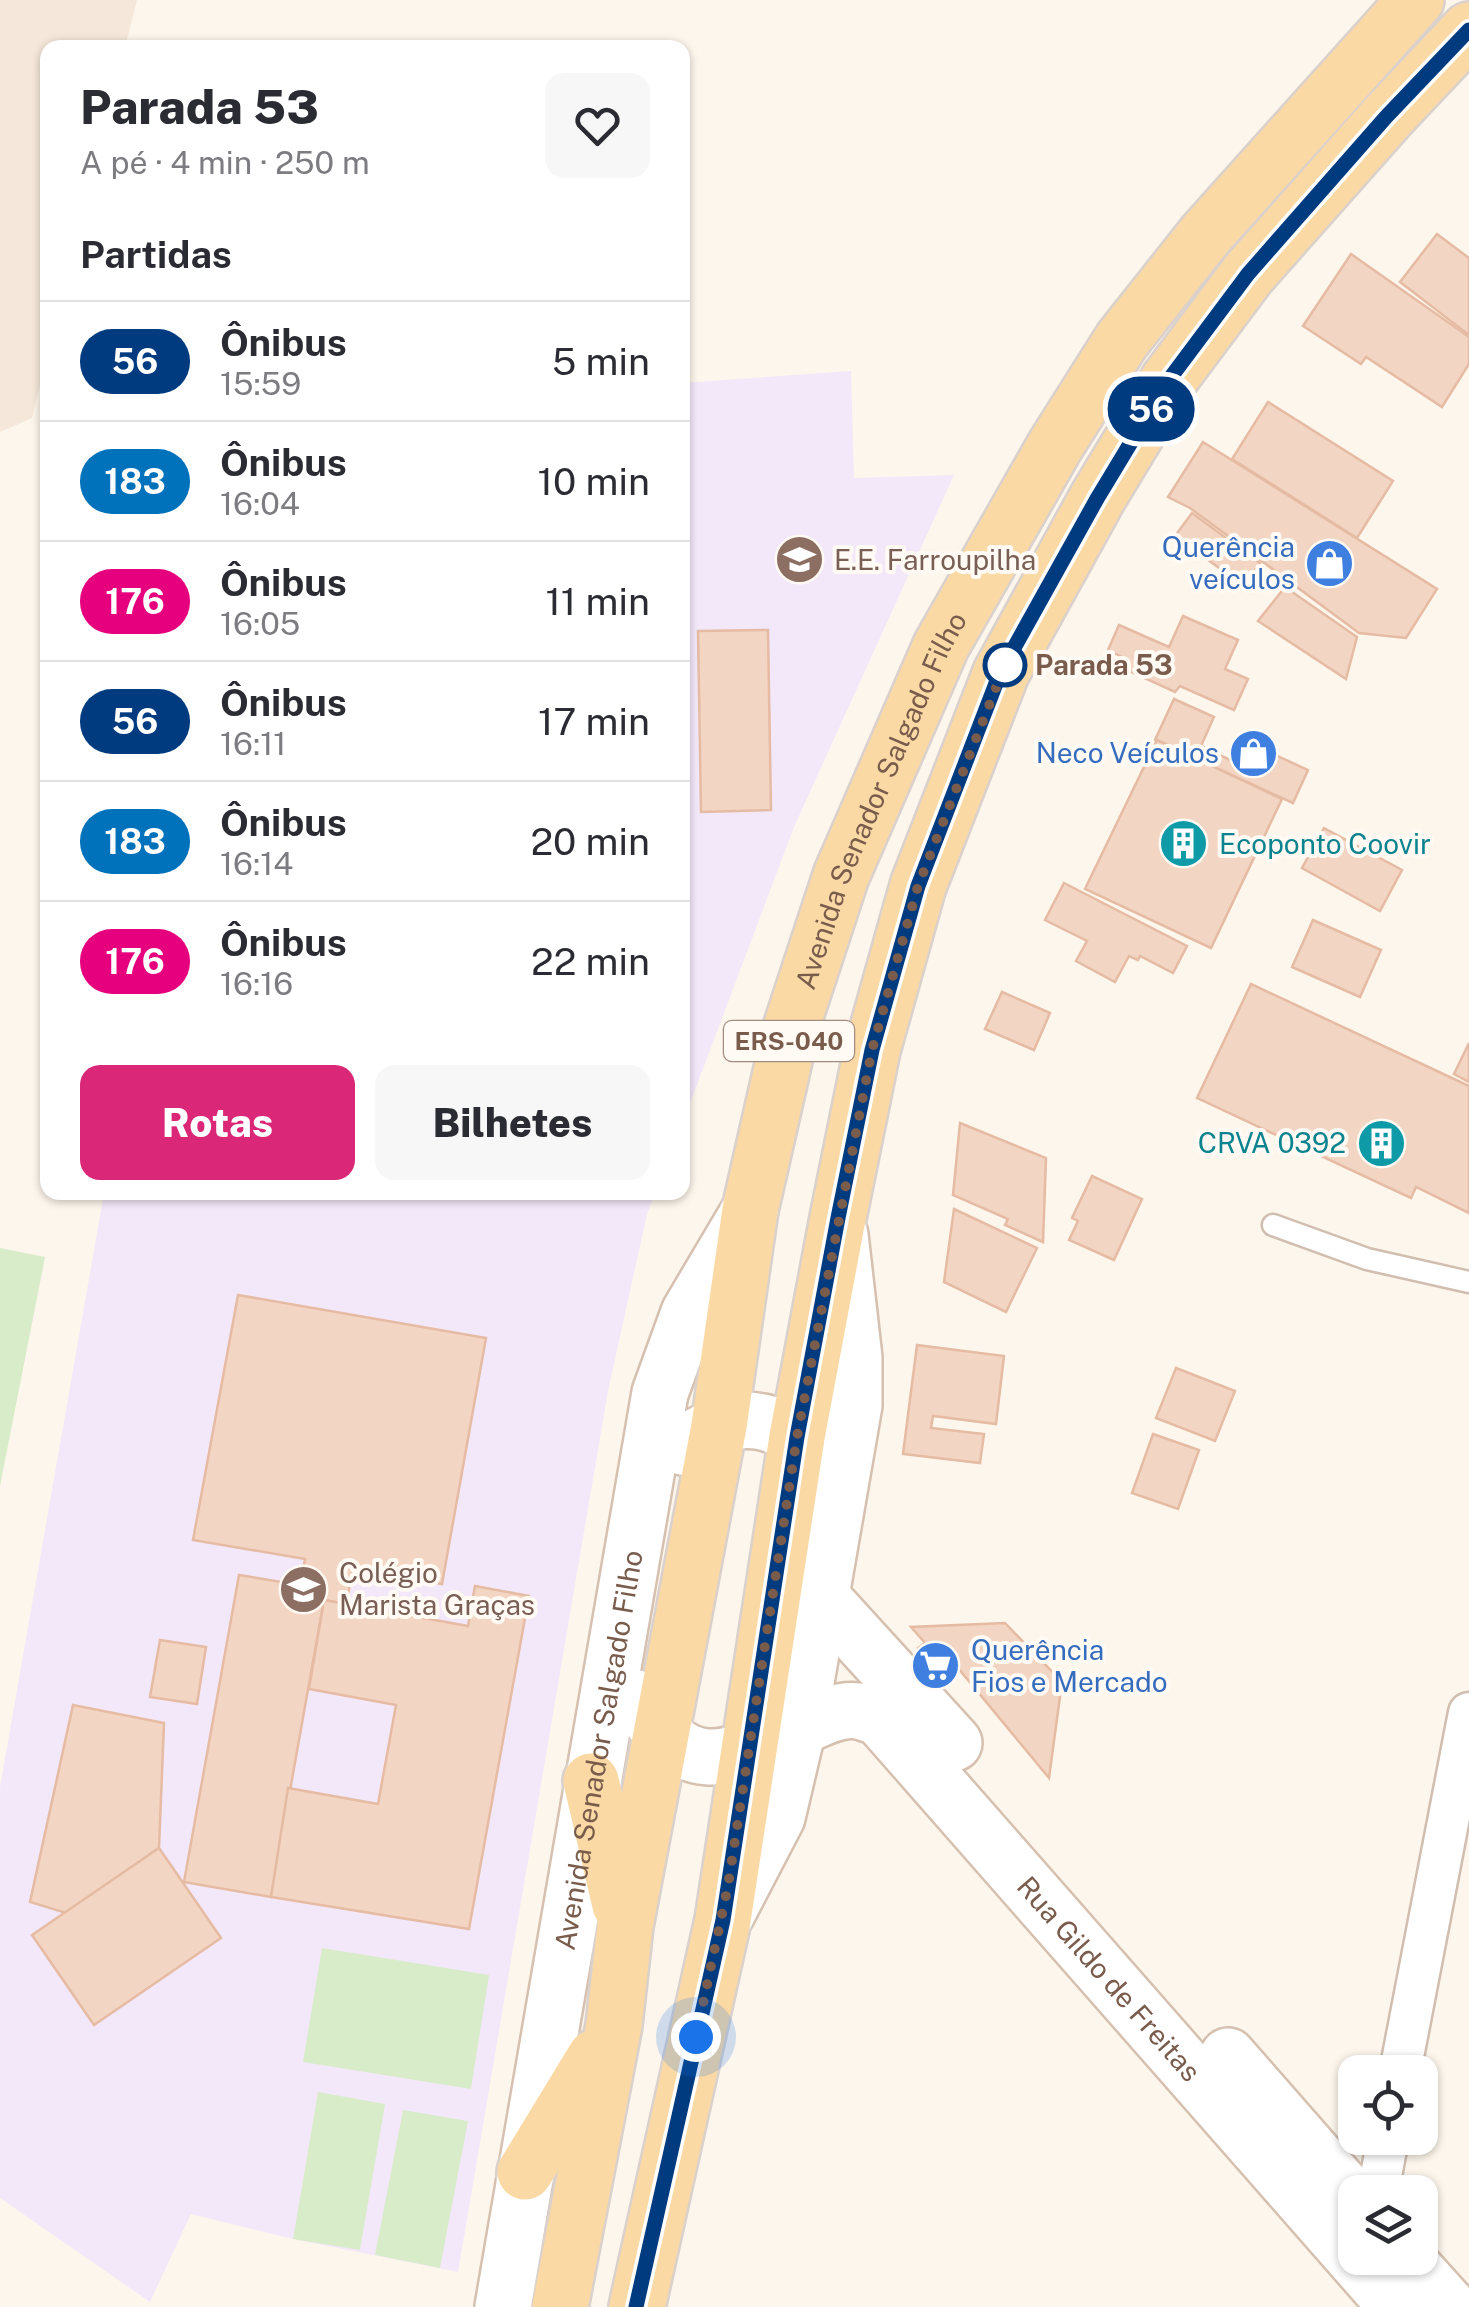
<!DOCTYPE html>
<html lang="pt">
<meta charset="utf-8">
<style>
body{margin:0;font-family:"Public Sans",sans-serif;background:#f7f7f7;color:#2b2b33;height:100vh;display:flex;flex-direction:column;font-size:38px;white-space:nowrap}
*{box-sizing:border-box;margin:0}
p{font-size:32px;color:#7c7c81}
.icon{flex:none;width:55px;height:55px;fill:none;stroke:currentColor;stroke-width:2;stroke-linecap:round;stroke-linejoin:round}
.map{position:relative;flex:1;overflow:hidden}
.details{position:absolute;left:40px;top:40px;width:650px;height:1160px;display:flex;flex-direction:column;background:#fff;border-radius:20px;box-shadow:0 2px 8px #0004}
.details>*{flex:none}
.badge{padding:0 20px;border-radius:32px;font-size:35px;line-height:65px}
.controls{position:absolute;left:1338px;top:2055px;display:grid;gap:20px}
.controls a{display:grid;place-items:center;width:100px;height:100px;border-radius:20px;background:#fff;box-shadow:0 2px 8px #0004;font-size:50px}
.you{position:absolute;width:50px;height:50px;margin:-25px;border:8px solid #fff;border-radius:50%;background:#1a73e8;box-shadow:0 0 0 15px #1a73e833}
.map>.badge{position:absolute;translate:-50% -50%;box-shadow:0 0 0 5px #fff}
h2{padding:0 40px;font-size:38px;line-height:90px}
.round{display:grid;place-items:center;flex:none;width:105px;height:105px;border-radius:20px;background:#f7f7f7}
.head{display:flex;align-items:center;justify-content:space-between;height:170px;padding:0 40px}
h1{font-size:48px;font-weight:800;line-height:75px}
.button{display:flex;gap:20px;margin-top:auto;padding:20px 40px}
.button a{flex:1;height:115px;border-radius:20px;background:#db2777;color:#fff;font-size:40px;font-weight:800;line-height:115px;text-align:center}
.button a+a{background:#f7f7f7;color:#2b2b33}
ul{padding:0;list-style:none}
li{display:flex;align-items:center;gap:30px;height:120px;padding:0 40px;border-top:2px solid #e1e1e2}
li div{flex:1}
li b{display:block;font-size:38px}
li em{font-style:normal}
li .badge{min-width:110px;font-weight:700;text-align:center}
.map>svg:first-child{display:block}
</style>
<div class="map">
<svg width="1469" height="2307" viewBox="0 0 1469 2307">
<rect width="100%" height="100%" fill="#fdf6ec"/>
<!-- residential -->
<path fill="#f5e8da" d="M0,0H137L125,47L48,48L47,355L32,418L0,432Z"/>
<!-- education -->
<g fill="#f3e8fa">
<path d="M851,371L854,478L954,475L794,827L683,1122V383Z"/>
<path d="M104,1193H655L647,1214L608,1391L458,2272L293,2239L191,2214L150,2302L0,2198V1787Z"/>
</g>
<!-- green -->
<g fill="#d8ecc9">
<path d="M0,1248L45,1257L0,1486Z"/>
<path d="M322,1948L489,1975L471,2089L303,2062Z"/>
<path d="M318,2092L385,2104L360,2250L293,2239Z"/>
<path d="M403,2110L468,2121L440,2268L375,2255Z"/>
</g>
<!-- building -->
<g fill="#f3d5c3" stroke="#e6bba3" stroke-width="2.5">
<path d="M1437,234L1469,258V335L1400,282Z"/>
<path d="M1351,254L1469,337V364L1442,407L1366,357L1361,364L1303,326Z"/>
<path d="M1268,402L1393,481L1357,538L1232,459Z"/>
<path d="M1203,442L1437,589L1406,638L1359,633L1190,508L1168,497Z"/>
<path d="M1192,513L1260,563L1244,586L1175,536Z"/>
<path d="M1285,587L1357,637L1346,679L1258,621Z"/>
<path d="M1183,616L1238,640L1225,669L1248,679L1234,710L1180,686L1175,692L1118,666L1122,657L1108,650L1119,625L1169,647Z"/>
<path d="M768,630L771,810L701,812L698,631Z"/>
<path d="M1174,699L1214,717L1201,746L1232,761L1242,740L1308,770L1293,803L1155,740Z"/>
<path d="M1157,740L1282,799L1211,948L1085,889Z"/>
<path d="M1324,828L1402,870L1380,911L1302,868Z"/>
<path d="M1064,883L1187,946L1173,973L1140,956L1138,960L1129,956L1115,982L1076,961L1087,941L1045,920Z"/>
<path d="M1313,920L1381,950L1360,997L1292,967Z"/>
<path d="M1251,984L1469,1086V1213L1416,1187L1411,1198L1197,1098Z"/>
<path d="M1002,992L1050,1013L1034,1050L985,1029Z"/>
<path d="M1469,1043V1082L1454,1074Z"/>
<path d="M960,1123L1046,1158L1043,1242L1005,1225L1008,1219L953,1195Z"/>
<path d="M1092,1176L1142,1199L1114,1260L1069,1240L1078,1221L1072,1218Z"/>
<path d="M954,1209L1037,1248L1006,1312L944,1282Z"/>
<path d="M238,1295L486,1338L442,1584L353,1569L346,1604L324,1600L271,1897L184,1882L239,1575L300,1585L305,1559L193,1540Z"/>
<path d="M917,1345L1004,1356L996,1424L933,1416L931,1428L984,1434L980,1463L903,1454Z"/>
<path d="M1176,1368L1235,1391L1215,1441L1156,1418Z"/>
<path d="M1153,1434L1199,1450L1178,1509L1132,1493Z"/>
<path d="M475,1586L529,1596L469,1929L271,1897L288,1788L378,1804L396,1705L309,1689L324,1600L468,1626Z"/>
<path d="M1005,1623L1062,1682L1049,1778L953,1662L939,1674L918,1648L925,1643L911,1627Z"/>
<path d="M160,1640L206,1647L197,1704L150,1697Z"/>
<path d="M73,1705L164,1723L159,1848L66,1913L30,1902Z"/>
<path d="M159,1848L221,1938L94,2025L32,1935Z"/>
</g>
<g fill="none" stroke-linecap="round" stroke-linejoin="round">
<defs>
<path id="lane" d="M1273,1225L1367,1259L1469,1282"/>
<g id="street">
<path d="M1400,2072L1469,1713"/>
<path d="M1378,2192L1388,2138"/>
</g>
<g id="secondary">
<path d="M682,1447C737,1404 792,1413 824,1476"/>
<path d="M821,1597L954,1743"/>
<path id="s1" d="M637,1698C685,1781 724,1762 799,1728C817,1720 838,1708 858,1711C865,1712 873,1716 880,1718L1397,2307"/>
<path d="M727,1913L777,1817L798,1728L854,1405V1358L840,1235"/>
<path d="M1228,2056L1355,2201"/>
<path d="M1405,2258L1449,2307"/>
<path id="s2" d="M503,2307L660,1393L689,1313L750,1210"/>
</g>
<g id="primary">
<path d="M591,1781L620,1905"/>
<path d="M525,2172L595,2057"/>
<path id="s3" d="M560,2307L614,2025L625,1926L719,1426L750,1210L792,1025L841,876L941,646L1055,446L1122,340L1206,234L1416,0"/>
<path d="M637,2307L723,1920L797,1437L838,1218L872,1050L918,886L1001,673L1098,497L1168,381L1248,274L1387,117L1469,30"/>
</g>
</defs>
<!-- lane casing -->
<use href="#lane" stroke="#d1beb0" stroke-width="25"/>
<!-- street casing -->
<use href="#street" stroke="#d1beb0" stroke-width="45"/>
<!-- secondary casing -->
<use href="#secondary" stroke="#d6c0b0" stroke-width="60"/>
<!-- primary casing -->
<use href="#primary" stroke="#dad1cd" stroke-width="60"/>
<!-- lane -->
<use href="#lane" stroke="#fff" stroke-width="20"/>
<!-- street -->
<use href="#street" stroke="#fff" stroke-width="40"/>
<!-- secondary -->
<use href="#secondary" stroke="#fff" stroke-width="55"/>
<!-- primary -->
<use href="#primary" stroke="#fbd9a5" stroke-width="55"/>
</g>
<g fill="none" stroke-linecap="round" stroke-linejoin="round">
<defs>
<path id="line" d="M636,2307L723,1920L797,1437L838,1218L872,1050L918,886L1000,673L1098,497L1168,381L1248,274L1386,117L1469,30"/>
</defs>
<!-- line casing -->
<use href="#line" stroke="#fff" stroke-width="22"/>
<!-- line -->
<use href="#line" stroke="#003b80" stroke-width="15"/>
<!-- walk -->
<path stroke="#7a5c4d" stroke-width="10" stroke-dasharray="0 18" d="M696,2037L728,1886L797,1437L872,1050L918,886L1005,665"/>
</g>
<!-- icons -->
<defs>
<symbol id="school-disc" viewBox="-11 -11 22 22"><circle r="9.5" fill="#8d6e63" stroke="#fffaf3"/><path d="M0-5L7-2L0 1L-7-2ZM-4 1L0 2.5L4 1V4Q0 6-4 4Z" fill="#fff"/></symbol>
<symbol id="shop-disc" viewBox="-11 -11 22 22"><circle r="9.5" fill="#3f7fe0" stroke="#fffaf3"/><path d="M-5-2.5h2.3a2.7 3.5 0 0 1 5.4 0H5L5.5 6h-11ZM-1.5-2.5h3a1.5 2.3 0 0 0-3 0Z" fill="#fff"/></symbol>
<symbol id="building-disc" viewBox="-11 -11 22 22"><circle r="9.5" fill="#0f9aa8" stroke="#fffaf3"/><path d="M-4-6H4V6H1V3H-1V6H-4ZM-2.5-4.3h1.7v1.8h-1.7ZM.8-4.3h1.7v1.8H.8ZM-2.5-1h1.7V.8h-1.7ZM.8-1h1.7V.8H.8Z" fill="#fff"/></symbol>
<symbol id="supermarket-disc" viewBox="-11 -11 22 22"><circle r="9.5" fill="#3f7fe0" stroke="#fffaf3"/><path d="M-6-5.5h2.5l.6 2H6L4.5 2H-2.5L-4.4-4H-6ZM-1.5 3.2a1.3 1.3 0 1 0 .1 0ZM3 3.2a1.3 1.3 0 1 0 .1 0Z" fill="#fff"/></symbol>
</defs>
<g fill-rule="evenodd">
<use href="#school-disc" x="772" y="532" width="55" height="55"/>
<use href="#shop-disc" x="1302" y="536" width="55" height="55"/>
<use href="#shop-disc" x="1226" y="726" width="55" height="55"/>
<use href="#building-disc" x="1156" y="816" width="55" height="55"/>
<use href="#building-disc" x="1354" y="1116" width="55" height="55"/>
<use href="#school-disc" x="276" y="1562" width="55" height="55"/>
<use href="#supermarket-disc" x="908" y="1638" width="55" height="55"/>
</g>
<!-- markers -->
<circle fill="#fff" stroke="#003b80" stroke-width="5" cx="1005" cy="665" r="20"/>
<g text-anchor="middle" stroke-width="8" stroke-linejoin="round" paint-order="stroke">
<!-- shield labels -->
<rect fill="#fffaf3" stroke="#a28b7f" stroke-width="2.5" x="724" y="1021" width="130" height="40" rx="8"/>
<g font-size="25" font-weight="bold" fill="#7a5c4d">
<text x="789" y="1050">ERS-040</text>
</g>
<!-- shop labels -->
<g font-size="28" fill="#366cbe" stroke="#fffaf3" text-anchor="end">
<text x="1295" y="557">Querência<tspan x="1295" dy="32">veículos</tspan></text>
<text x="1219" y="763">Neco Veículos</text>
<text x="971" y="1660" text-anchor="start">Querência<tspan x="971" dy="32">Fios e Mercado</tspan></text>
</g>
<!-- education labels -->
<g font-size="28" fill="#785e54" stroke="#fffaf3" text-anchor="start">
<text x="834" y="570">E.E. Farroupilha</text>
<text x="339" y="1583">Colégio<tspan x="339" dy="32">Marista Graças</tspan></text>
</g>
<!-- stop labels -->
<g font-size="28" font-weight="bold" fill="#7a5c4d" stroke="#fffaf3" text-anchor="start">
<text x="1035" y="675">Parada 53</text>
</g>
<!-- street labels -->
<g font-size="28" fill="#7a5c4d" stroke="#fffaf3">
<text dy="10" stroke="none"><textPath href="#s3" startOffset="1545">Avenida Senador Salgado Filho</textPath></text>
<text dy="10" stroke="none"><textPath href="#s2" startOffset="565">Avenida Senador Salgado Filho</textPath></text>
<text dy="10" stroke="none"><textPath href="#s1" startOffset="625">Rua Gildo de Freitas</textPath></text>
</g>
<!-- culture labels -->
<g font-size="28" fill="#0d838f" stroke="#fffaf3" text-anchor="start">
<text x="1219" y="854">Ecoponto Coovir</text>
<text x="1346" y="1153" text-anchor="end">CRVA 0392</text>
</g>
</g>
</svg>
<div class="controls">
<a><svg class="icon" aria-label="locate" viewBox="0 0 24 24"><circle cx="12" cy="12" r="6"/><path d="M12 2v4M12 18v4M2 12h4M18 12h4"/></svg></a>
<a><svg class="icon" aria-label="layers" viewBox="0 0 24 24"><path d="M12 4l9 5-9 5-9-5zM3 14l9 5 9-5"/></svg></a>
</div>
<div class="you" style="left:696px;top:2037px"></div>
<b class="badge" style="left:1151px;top:409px;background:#003b80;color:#fff">56</b>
<section class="details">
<div class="head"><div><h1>Parada 53</h1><p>A pé · 4 min · 250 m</p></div><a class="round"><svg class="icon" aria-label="heart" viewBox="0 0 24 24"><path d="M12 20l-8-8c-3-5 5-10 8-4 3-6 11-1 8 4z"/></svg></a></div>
<h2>Partidas</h2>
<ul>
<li><span class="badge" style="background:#003b80;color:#fff">56</span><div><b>Ônibus</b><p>15:59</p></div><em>5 min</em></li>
<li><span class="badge" style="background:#0072bc;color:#fff">183</span><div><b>Ônibus</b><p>16:04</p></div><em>10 min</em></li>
<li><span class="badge" style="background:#e6007e;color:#fff">176</span><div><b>Ônibus</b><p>16:05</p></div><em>11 min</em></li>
<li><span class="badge" style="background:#003b80;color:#fff">56</span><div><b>Ônibus</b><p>16:11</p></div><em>17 min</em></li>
<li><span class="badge" style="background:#0072bc;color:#fff">183</span><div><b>Ônibus</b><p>16:14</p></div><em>20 min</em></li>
<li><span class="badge" style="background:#e6007e;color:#fff">176</span><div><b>Ônibus</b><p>16:16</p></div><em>22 min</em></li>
</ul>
<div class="button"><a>Rotas</a><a>Bilhetes</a></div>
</section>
</div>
